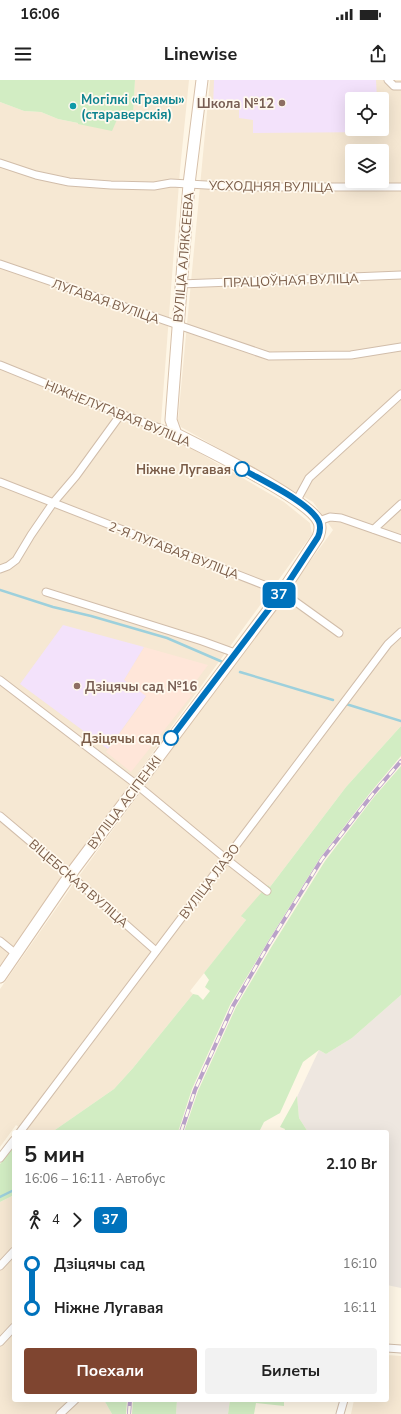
<!DOCTYPE html>
<html lang="ru">
<meta charset="utf-8">
<style>
body{margin:0;font-family:"Nunito Sans",sans-serif;background:#f2f2f2;color:#222;height:100vh;display:flex;flex-direction:column;font-size:15px;white-space:nowrap}
*{box-sizing:border-box;margin:0}
p{font-size:13px;color:#767676}
.icon{flex:none;width:22px;height:22px;fill:none;stroke:currentColor;stroke-width:2;stroke-linecap:round;stroke-linejoin:round}
.map{position:relative;flex:1;overflow:hidden}
.sheet{position:absolute;left:12px;top:1050px;width:377px;height:272px;display:flex;flex-direction:column;background:#fff;border-radius:4px;box-shadow:0 4px 16px #0002}
.sheet>*{flex:none}
.badge{padding:0 8px;border-radius:6px;font-size:14px;line-height:26px}
.fabs{position:absolute;left:345px;top:12px;display:grid;gap:8px}
.fabs a{display:grid;place-items:center;width:44px;height:44px;border-radius:4px;background:#fff;box-shadow:0 4px 16px #0002;font-size:20px}
.map>.badge{position:absolute;translate:-50% -50%;box-shadow:0 0 0 2px #fff}
.legs{display:flex;align-items:center;gap:6px;height:44px;padding:0 12px;font-size:13px}
.legs p{margin-inline-start:auto}
.summary{display:flex;align-items:center;justify-content:space-between;height:68px;padding:0 12px}
h1{font-size:22px;font-weight:700;line-height:30px}
.cta{display:flex;gap:8px;margin-top:auto;padding:8px 12px}
.cta a{flex:1;height:46px;border-radius:4px;background:#7f4530;color:#fff;font-size:16px;font-weight:700;line-height:46px;text-align:center}
.cta a+a{background:#f2f2f2;color:#222}
ul{padding:0 12px;list-style:none}
li{display:flex;align-items:center;gap:14px;height:44px;font-size:15px}
li i{display:grid;place-items:center;width:6px;height:100%;margin:0 5px;background:currentColor}
li i::after{content:'';width:10px;height:10px;margin:-5px;border:3px solid;border-radius:50%;background:#fff}
li p{margin-inline-start:auto}
li:first-child i{background:linear-gradient(#0000 50%,currentColor 0)}
li:last-child i{background:linear-gradient(currentColor 50%,#0000 0)}
.status{display:flex;justify-content:space-between;align-items:center;height:28px;padding:0 20px;background:#fff;direction:ltr}
.status svg{height:11px;fill:currentColor}
header{display:flex;justify-content:space-between;align-items:center;height:52px;padding:0 12px;background:#fff;font-size:18px;font-weight:700}
.map>svg:first-child{display:block}
</style>
<div class="status"><b>16:06</b><svg viewBox="0 0 49 12"><path d="M0 12V9h3v3zM5 12V6h3v6zM10 12V3h3v9zM15 12V0h3v12zM26 1h20v11H26zM47 4h2v5h-2z"/></svg></div>
<header><svg class="icon" aria-label="menu" viewBox="0 0 24 24"><path d="M4 6h16M4 12h16M4 18h16"/></svg>Linewise<svg class="icon" aria-label="share" viewBox="0 0 24 24"><path d="M12 15V3M7 8l5-5 5 5M5 13v7h14v-7"/></svg></header>
<div class="map">
<svg width="401" height="1334" viewBox="0 0 401 1334">
<rect width="100%" height="100%" fill="#fef6e6"/>
<!-- residential -->
<g fill="#f6e8d3" fill-rule="evenodd">
<path d="M135,0H189L180,90L160,355L182,363L284,422L310,443L312,454L70,786L0,886V22L24,31L41,32L58,39L78,43L119,35L133,36Z"/>
<path d="M210,0H401V646L346,707L270,807L268,805L242,837L246,840L190,911L193,914L133,988L114,1009L52,1052H26L16,1045L0,1067V909L79,796L333,450L313,422L181,347L178,340ZM352,19H382V49H352ZM352,71H382V101H352Z"/>
<path d="M14,1115V1320H104L112,1334H0V1122Z"/>
<path d="M387,1275L401,1276V1334H351L354,1320H387Z"/>
</g>
<!-- commercial -->
<path fill="#ffe6d9" d="M144,567L208,585L188,612L192,615L131,692L106,672L146,617L124,600Z"/>
<!-- industrial -->
<g fill="#eee7e0">
<path d="M401,915V1208L387,1205V1052H308L299,1038L297,1017L319,970L326,974L352,958Z"/>
<path d="M177,1320H230L228,1334H176Z"/>
</g>
<!-- education -->
<g fill="#f3e2fb">
<path d="M214,0H376L377,19H352V49H378V52L253,53V40L239,38V30L213,28Z"/>
<path d="M63,545L144,567L124,600L146,616L108,669L20,604Z"/>
</g>
<!-- green -->
<g fill="#d2edc3">
<path d="M0,0H135L133,37L119,35L112,51L78,44V43L58,39L41,32L24,31L0,22Z"/>
<path d="M401,646V676L370,713L320,778L267,863L230,925L192,1009L178,1052H52L114,1009L133,988L193,914L198,915L203,920L210,911L205,907L209,900L204,893L246,840L241,836L268,805L270,807L346,707Z"/>
<path d="M401,686V915L352,958L326,974L319,970L303,982L280,1033L264,1042L259,1052H184L198,1011L236,927L272,866L325,781L374,717Z"/>
<path d="M297,1016L299,1038L308,1052H284L285,1049L280,1047Z"/>
<path d="M14,1066V1115L0,1122V1084Z"/>
<path d="M104,1320H127L126,1334H112Z"/>
<path d="M133,1320H177L176,1334H132Z"/>
<path d="M230,1320H284V1326L256,1323L254,1334H228Z"/>
</g>
<g fill="none" stroke-linecap="round" stroke-linejoin="round">
<!-- stream -->
<g stroke="#9dd0dc" stroke-width="2.5">
<path d="M0,510L53,527L91,536L167,558L225,583"/>
<path d="M240,592L333,620"/>
<path d="M346,624L401,641"/>
<path d="M0,1117L14,1110"/>
</g>
<defs>
<g id="street">
<path d="M388,0L394,6H401"/>
<path d="M0,83L36,95L69,102L111,105L154,106L171,103L241,107H401"/>
<path d="M0,184L219,259L269,276L351,275L401,267"/>
<path d="M181,204L401,195"/>
<path d="M0,285L121,334L176,354"/>
<path d="M0,402L282,512L339,553"/>
<path d="M297,420L309,398L401,314"/>
<path d="M319,441L330,437L341,438L401,459"/>
<path d="M374,449L401,424"/>
<path d="M0,489L8,486L16,480L31,455L53,423L76,396L121,334"/>
<path d="M46,512L202,561L235,573"/>
<path d="M0,600L137,705L225,778L267,811"/>
<path d="M0,736L70,795L156,871"/>
<path d="M0,861L16,874"/>
<path d="M20,1052C143,889 265,726 388,564L401,552"/>
<path d="M0,1078L14,1060"/>
<path d="M0,1186L14,1171"/>
<path d="M0,1262L14,1247"/>
<path d="M387,1268L401,1269"/>
<path d="M60,1334L75,1320"/>
<path d="M340,1334L344,1320"/>
</g>
<path id="secondary" d="M0,897L70,795L282,512L318,457C320,452 321,447 319,442C310,420 202,367 176,354L171,340L189,104L202,0"/>
</defs>
<!-- street casing -->
<use href="#street" stroke="#d1bdaa" stroke-width="9"/>
<!-- secondary casing -->
<use href="#secondary" stroke="#d7c0aa" stroke-width="13"/>
<!-- street -->
<use href="#street" stroke="#fff" stroke-width="7"/>
<!-- secondary -->
<use href="#secondary" stroke="#fff" stroke-width="11"/>
<defs>
<g id="rail">
<path d="M181,1052L195,1010L233,926L269,864L322,779L372,715L401,681"/>
<path d="M129,1334L130,1320"/>
</g>
</defs>
<!-- rail casing -->
<use href="#rail" stroke="#b9a2c9" stroke-width="4"/>
<!-- rail -->
<use href="#rail" stroke="#fff9ee" stroke-width="2.5" stroke-dasharray="8" stroke-linecap="butt"/>
</g>
<g fill="none" stroke-linecap="round" stroke-linejoin="round">
<defs>
<path id="line-1" d="M171,658L282,512L318,457C320,452 321,447 319,442C311,423 261,400 242,389"/>
</defs>
<!-- line-1 casing -->
<use href="#line-1" stroke="#fff" stroke-width="9"/>
<!-- line-1 -->
<use href="#line-1" stroke="#0072bc" stroke-width="6"/>
</g>
<!-- markers -->
<g fill="#8d6e63" stroke="#fff9ee" stroke-width="1.5">
<circle cx="282" cy="23" r="4"/>
<circle cx="77" cy="606" r="4"/>
</g>
<circle fill="#0f9aa8" stroke="#fff9ee" stroke-width="1.5" cx="73" cy="26" r="4"/>
<g fill="#fff" stroke="#0072bc" stroke-width="2">
<circle cx="242" cy="389" r="7"/>
<circle cx="171" cy="658" r="7"/>
</g>
<g text-anchor="middle" stroke-width="3.5" stroke-linejoin="round" paint-order="stroke">
<!-- culture labels -->
<g font-size="13" font-weight="bold" fill="#0d838f" stroke="#fff9ee" text-anchor="start">
<text x="81" y="24">Могілкі «Грамы»<tspan x="81" dy="15">(стараверскія)</tspan></text>
</g>
<!-- education labels -->
<g font-size="13" font-weight="bold" fill="#785e54" stroke="#fff9ee" text-anchor="end">
<text x="274" y="28">Школа №12</text>
<text x="85" y="611" text-anchor="start">Дзіцячы сад №16</text>
</g>
<!-- street labels -->
<g font-size="13" fill="#7a5c48" stroke="#fff9ee">
<text transform="translate(271 106) rotate(1)" y="5">УСХОДНЯЯ ВУЛІЦА</text>
<text transform="translate(183 177) rotate(-85)" y="5">ВУЛІЦА АЛЯКСЕЕВА</text>
<text transform="translate(291 200) rotate(-2)" y="5">ПРАЦОЎНАЯ ВУЛІЦА</text>
<text transform="translate(106 221) rotate(19)" y="5">ЛУГАВАЯ ВУЛІЦА</text>
<text transform="translate(118 333) rotate(22)" y="5">НІЖНЕЛУГАВАЯ ВУЛІЦА</text>
<text transform="translate(174 470) rotate(21)" y="5">2-Я ЛУГАВАЯ ВУЛІЦА</text>
<text transform="translate(124 722) rotate(-53)" y="5">ВУЛІЦА АСІПЕНКІ</text>
<text transform="translate(209 801) rotate(-53)" y="5">ВУЛІЦА ЛАЗО</text>
<text transform="translate(79 803) rotate(41)" y="5">ВІЦЕБСКАЯ ВУЛІЦА</text>
</g>
<!-- stop labels -->
<g font-size="13" font-weight="bold" fill="#7a5c48" stroke="#fff9ee" text-anchor="end">
<text x="231" y="394">Ніжне Лугавая</text>
<text x="160" y="663">Дзіцячы сад</text>
</g>
</g>
</svg>
<div class="fabs">
<a><svg class="icon" aria-label="locate" viewBox="0 0 24 24"><circle cx="12" cy="12" r="6"/><path d="M12 2v4M12 18v4M2 12h4M18 12h4"/></svg></a>
<a><svg class="icon" aria-label="layers" viewBox="0 0 24 24"><path d="M12 4l9 5-9 5-9-5zM3 14l9 5 9-5"/></svg></a>
</div>
<b class="badge" style="left:279px;top:515px;background:#0072bc;color:#fff">37</b>
<section class="sheet">
<div class="summary"><div><h1>5 мин</h1><p>16:06 – 16:11 · Автобус</p></div><b>2.10 Br</b></div>
<div class="legs"><svg class="icon" aria-label="walk" viewBox="0 0 24 24"><circle cx="13" cy="4" r="2"/><path d="M13 8l-2 6 4 7M11 14l-3 7M7 12l3-4h3l4 4"/></svg>4<svg class="icon" aria-label="forward" viewBox="0 0 24 24"><path d="M9 5l7 7-7 7"/></svg><b class="badge" style="background:#0072bc;color:#fff">37</b></div>
<ul>
<li><i style="color:#0072bc"></i><b>Дзіцячы сад</b><p>16:10</p></li>
<li><i style="color:#0072bc"></i><b>Ніжне Лугавая</b><p>16:11</p></li>
</ul>
<div class="cta"><a>Поехали</a><a>Билеты</a></div>
</section>
</div>
